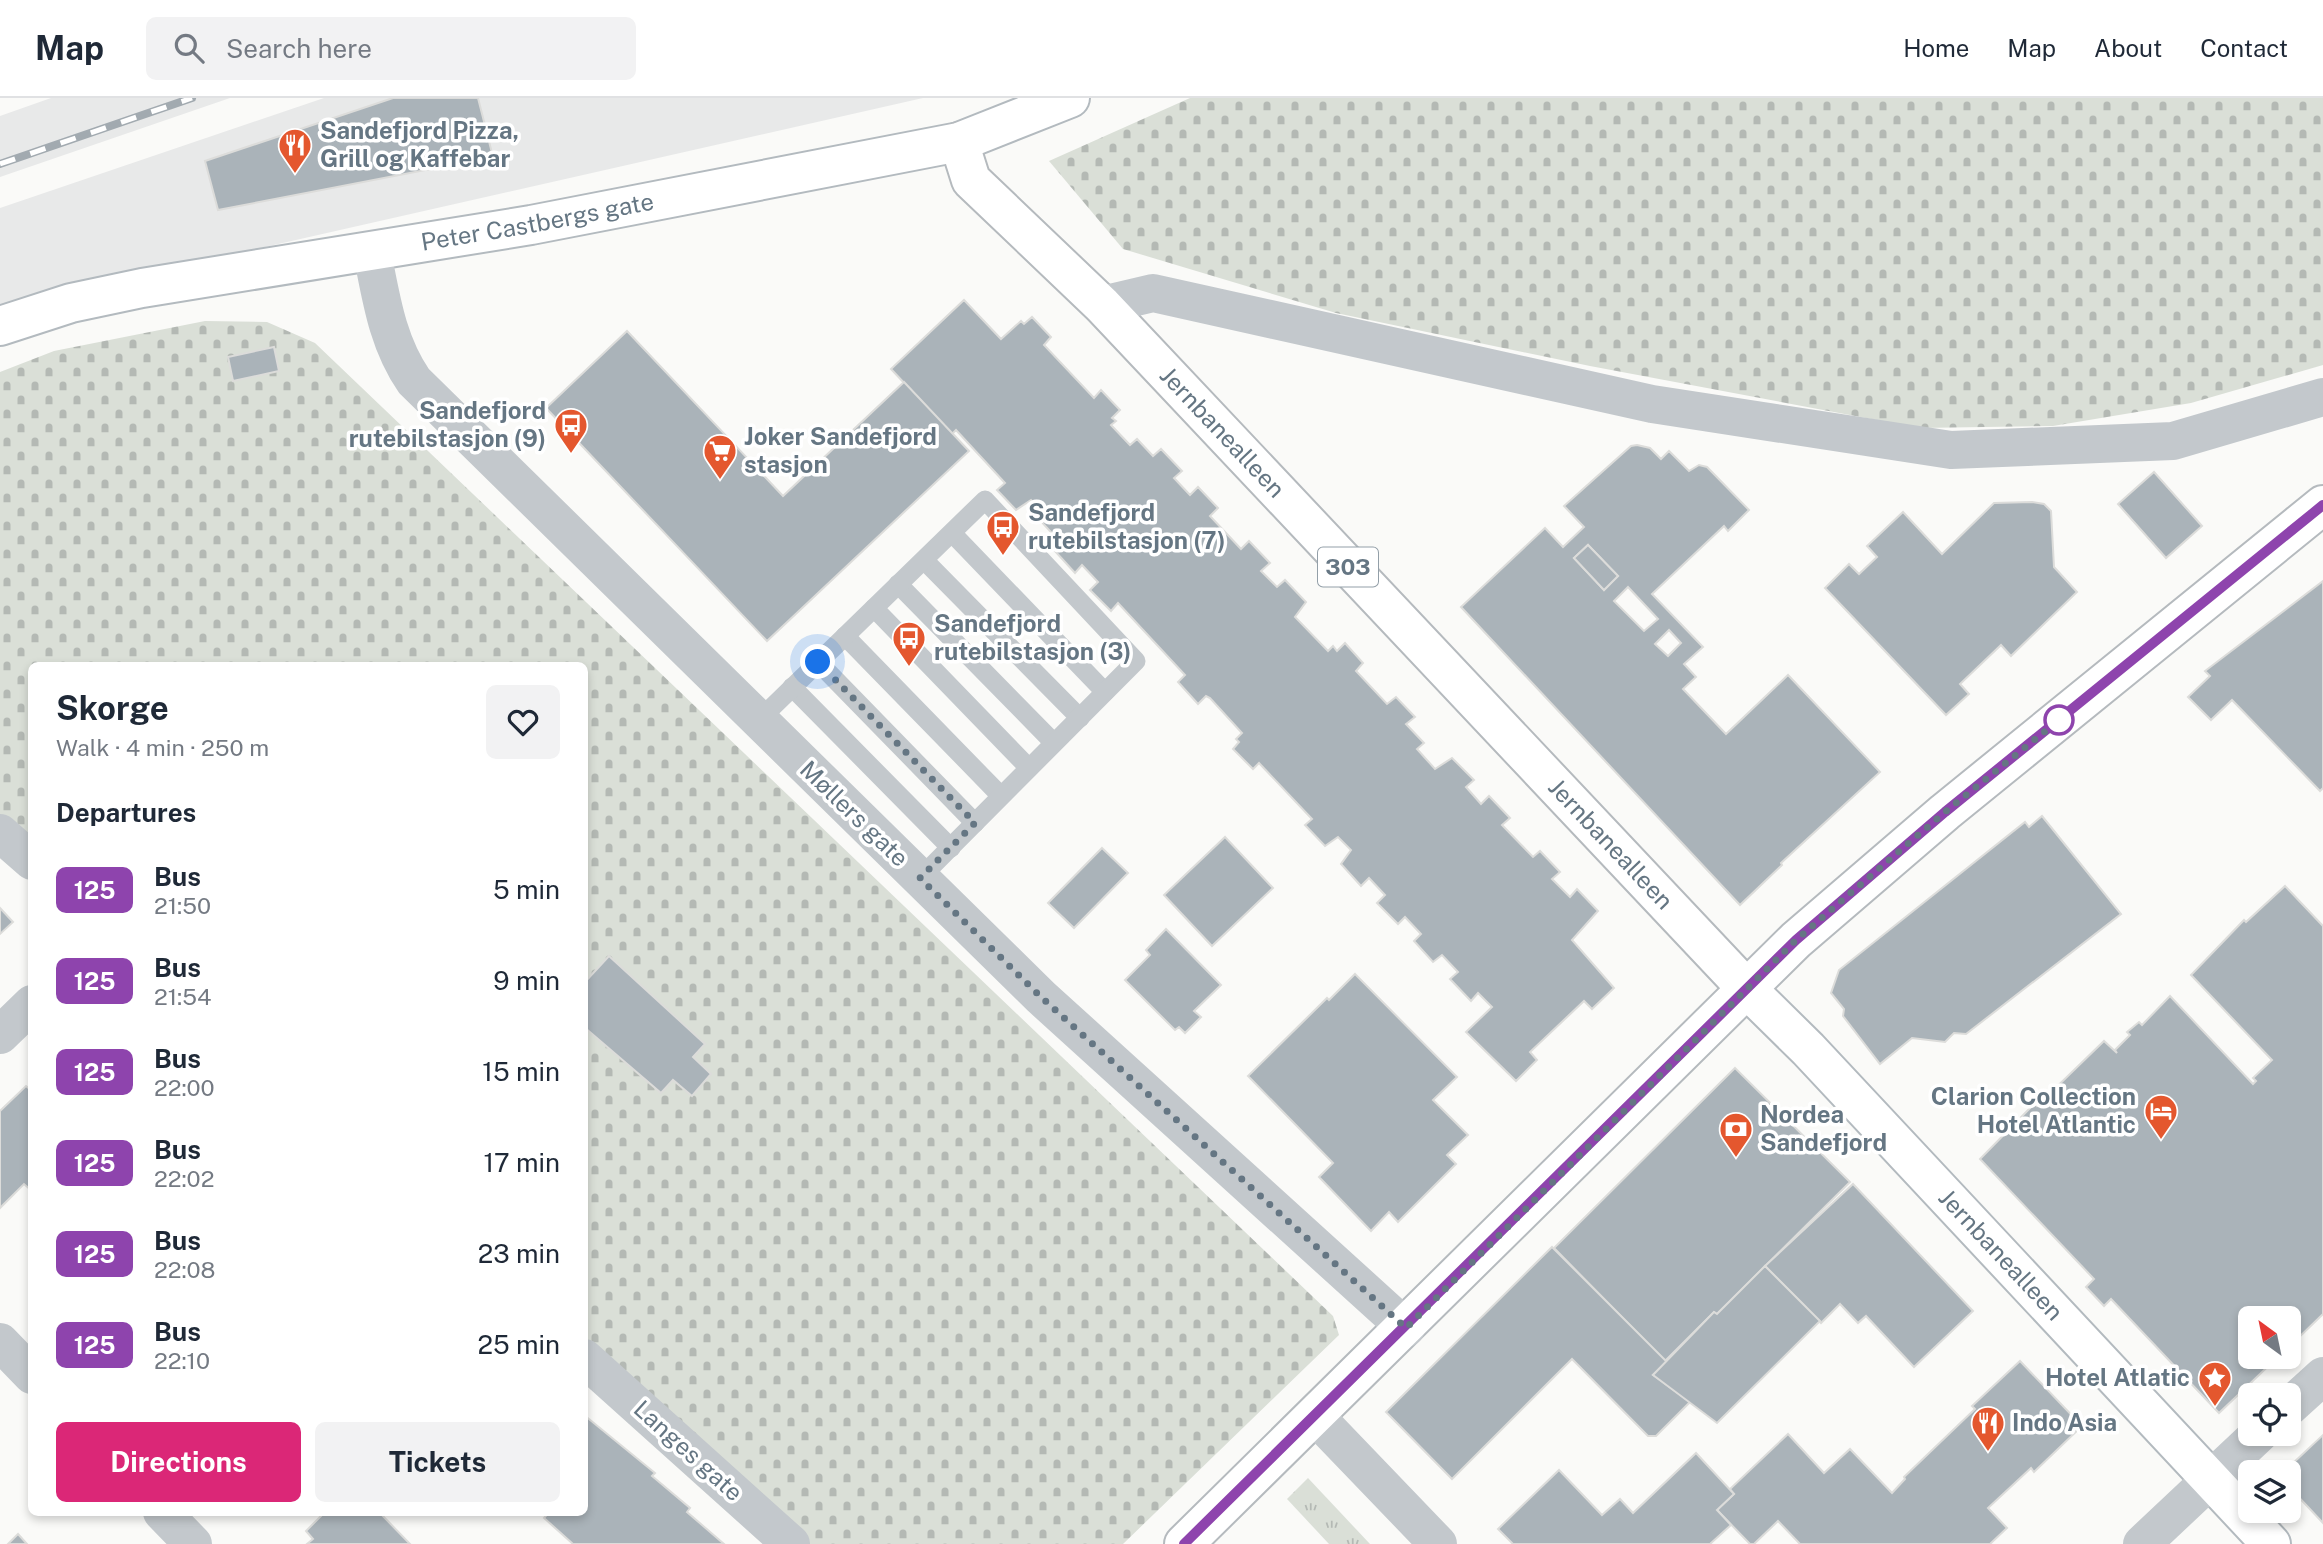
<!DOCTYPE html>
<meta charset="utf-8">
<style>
body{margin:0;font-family:"Public Sans",sans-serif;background:#f2f2f3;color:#1f2937;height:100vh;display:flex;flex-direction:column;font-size:26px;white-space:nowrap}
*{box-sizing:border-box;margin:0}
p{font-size:23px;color:#747a83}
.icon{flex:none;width:38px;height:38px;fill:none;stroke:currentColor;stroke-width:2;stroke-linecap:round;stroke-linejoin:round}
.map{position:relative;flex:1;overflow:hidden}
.sheet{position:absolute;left:28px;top:564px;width:560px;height:854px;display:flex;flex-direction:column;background:#fff;border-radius:10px;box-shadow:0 4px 10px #0003}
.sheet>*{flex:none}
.badge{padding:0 14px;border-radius:10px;font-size:24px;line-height:46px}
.needle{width:46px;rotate:327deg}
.controls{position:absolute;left:2238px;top:1208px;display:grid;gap:14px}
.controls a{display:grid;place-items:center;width:63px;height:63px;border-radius:10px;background:#fff;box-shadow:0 4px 10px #0003;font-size:35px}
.you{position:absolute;width:35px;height:35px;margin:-18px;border:5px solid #fff;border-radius:50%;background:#1a73e8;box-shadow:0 0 0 10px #1a73e833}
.map>.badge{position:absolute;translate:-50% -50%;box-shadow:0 0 0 4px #fff}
h2{padding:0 28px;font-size:26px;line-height:63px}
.round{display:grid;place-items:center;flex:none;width:74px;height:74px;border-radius:10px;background:#f2f2f3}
.summary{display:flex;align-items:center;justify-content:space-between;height:119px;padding:0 28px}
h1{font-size:33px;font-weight:700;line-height:52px}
.button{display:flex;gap:14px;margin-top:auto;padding:14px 28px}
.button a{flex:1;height:80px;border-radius:10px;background:#db2777;color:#fff;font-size:28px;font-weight:700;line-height:80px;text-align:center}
.button a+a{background:#f2f2f3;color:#1f2937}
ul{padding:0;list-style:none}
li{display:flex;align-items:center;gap:21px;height:91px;padding:0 28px}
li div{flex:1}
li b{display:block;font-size:26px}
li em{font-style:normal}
li .badge{min-width:77px;font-weight:700;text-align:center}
header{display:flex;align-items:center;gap:42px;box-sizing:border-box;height:98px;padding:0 35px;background:#fff;border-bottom:2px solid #e0e1e3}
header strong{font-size:33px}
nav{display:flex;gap:38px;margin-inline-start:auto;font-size:24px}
.search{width:490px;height:63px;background:#f2f2f3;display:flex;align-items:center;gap:18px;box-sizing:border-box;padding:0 24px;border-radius:10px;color:#747a83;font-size:26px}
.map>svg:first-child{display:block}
</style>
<header>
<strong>Map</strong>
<div class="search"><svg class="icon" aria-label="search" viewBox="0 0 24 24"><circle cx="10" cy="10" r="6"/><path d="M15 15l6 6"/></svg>Search here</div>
<nav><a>Home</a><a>Map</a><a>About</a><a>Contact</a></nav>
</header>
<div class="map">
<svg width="2323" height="1446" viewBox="0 0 2323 1446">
<defs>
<pattern id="cemetery-stones" width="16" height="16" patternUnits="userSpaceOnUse" patternTransform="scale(1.75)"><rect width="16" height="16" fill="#dadfd7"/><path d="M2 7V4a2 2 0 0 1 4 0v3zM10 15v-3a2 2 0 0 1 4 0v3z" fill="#b4b9b4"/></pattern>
<pattern id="park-tufts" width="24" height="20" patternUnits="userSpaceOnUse" patternTransform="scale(1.75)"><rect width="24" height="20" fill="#dadfd7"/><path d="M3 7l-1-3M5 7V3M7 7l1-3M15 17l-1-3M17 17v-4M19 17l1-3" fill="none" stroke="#b4b9b4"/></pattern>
</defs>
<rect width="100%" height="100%" fill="#fafaf8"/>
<!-- built -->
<g fill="#e8e9e9">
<path d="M51,0H230L0,79V18Z"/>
<path d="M324,0H923L0,209V110Z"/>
</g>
<!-- cemetery -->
<g fill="url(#cemetery-stones)">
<path d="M1190,0H2323V267L2191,305L2053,328L1919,330L1590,268L1336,215L1123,151L1049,63Z"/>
<path d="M205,223L267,224L315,245L1333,1218L1339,1237L1123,1446H791L585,1260L584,567H32L31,763L0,735V274L54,253Z"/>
</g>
<!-- park -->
<path fill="url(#park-tufts)" d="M1308,1380L1370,1446H1329L1287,1401Z"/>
<!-- building -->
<g fill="#aab3b9" stroke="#dcdcda" stroke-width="2" fill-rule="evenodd">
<path d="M393,0H478L493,59L218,112L205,63Z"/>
<path d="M964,202L1001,241L1021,223L1024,226L1032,219L1051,239L1044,247L1094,300L1101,292L1120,312L1112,320L1116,323L1111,327L1130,347L1137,341L1153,358L1161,351L1182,373L1174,380L1190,397L1198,389L1218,410L1210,418L1241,451L1249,443L1270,465L1261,473L1277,489L1285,482L1306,504L1295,519L1328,553L1333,548L1337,553L1345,545L1363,565L1356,573L1387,606L1396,599L1415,619L1406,626L1424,645L1417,651L1435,671L1452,660L1474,682L1466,689L1481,706L1489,698L1510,720L1502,727L1533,759L1540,753L1560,774L1552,781L1570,799L1577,791L1598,813L1572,842L1614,890L1592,911L1584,903L1530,954L1537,962L1516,983L1466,934L1492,909L1478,895L1471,903L1450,881L1458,874L1442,857L1433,864L1414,843L1421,836L1405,819L1398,826L1377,805L1385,797L1369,780L1361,788L1341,766L1351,752L1338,739L1325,748L1305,727L1312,721L1259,665L1253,671L1233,651L1239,644L1236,641L1242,635L1210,600L1206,598L1198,606L1178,584L1185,577L1118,505L1111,513L1090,492L1098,484L1082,467L1075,475L1054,452L1061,445L1037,419L1043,415L1031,402L1016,412L997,392L1005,385L956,332L952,336L891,271Z"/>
<path d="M627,233L783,398L904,284L969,353L767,543L546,310Z"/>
<path d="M274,249L279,273L233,283L228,259Z"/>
<path d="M1637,347L1650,350L1661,361L1669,353L1689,373L1699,367L1707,369L1749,412L1728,433L1724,428L1652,496L1703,549L1684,566L1696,579L1683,591L1726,636L1788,577L1880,674L1781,765L1782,767L1740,807L1461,509L1545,430L1563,449L1584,429L1564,408L1631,348ZM1588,447L1618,478L1604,492L1574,460ZM1628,489L1658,521L1644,533L1614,503ZM1669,532L1681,545L1668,558L1655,546Z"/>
<path d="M2154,374L2202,428L2166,460L2118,406Z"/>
<path d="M2032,404L2044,406L2051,413L2054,469L2077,494L2011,558L2001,547L1960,586L1969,596L1946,617L1825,490L1849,466L1859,476L1877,459L1867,448L1903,414L1942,456L1994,405Z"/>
<path d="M1588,447L1618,478L1604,492L1574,460Z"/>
<path d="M2323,483V690L2320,693L2232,602L2211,622L2188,599L2210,578L2205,573Z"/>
<path d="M2042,718L2121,816L1966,936L1954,935L1945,944L1912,940L1880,966L1843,918L1844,911L1831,895L1839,872L2025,724L2029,729Z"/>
<path d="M1225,739L1273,790L1212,848L1164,797Z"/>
<path d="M1102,750L1128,775L1074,830L1048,805Z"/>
<path d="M2285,788L2323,828V1216L2289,1249V1220H2250V1258H2279L2219,1315L2111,1201L2104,1208L2086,1189L2094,1181L1980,1061L2035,1005L2037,1008L2104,943L2117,955L2115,952L2130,937L2127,934L2139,924L2142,927L2170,898L2253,986L2256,983L2253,980L2272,962L2191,877L2244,822L2246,824Z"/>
<path d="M0,810L13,824L0,836Z"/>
<path d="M1166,831L1221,887L1194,913L1201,919L1185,935L1179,929L1175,932L1125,882L1150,857L1146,852Z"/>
<path d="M609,858L705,946L693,959L711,976L692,998L673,982L661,995L584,929V885Z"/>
<path d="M1355,876L1457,979L1433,1002L1468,1037L1447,1057L1456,1066L1398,1124L1389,1114L1371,1133L1319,1079L1333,1065L1248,978L1327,900L1329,902Z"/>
<path d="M1735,970L1850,1084L1717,1216L1714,1214L1665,1263L1554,1150Z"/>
<path d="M26,988L32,993V1093L24,1086L0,1110V1013Z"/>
<path d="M1853,1086L1973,1213L1914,1269L1866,1218L1858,1225L1840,1206L1821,1225L1765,1168Z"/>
<path d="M1552,1149L1667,1264L1653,1277L1690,1304L1656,1338H1648L1572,1261L1452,1381L1386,1314Z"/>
<path d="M1765,1168L1820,1223L1717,1325L1653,1277L1714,1214L1717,1216Z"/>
<path d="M2020,1263L2082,1328L2034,1374L2031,1370L1988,1410L2007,1430L1990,1446H1800L1778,1423L1754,1446H1750L1717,1412L1734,1396L1730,1391L1788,1336L1824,1375L1850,1351L1892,1395L1905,1381L1904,1379L1975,1311L1972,1308Z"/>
<path d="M584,1317L655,1375L652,1378L690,1410L687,1414L724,1446H573L544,1420L549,1414H584Z"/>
<path d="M2323,1337V1425L2292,1392L2291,1367Z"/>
<path d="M1696,1355L1734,1396L1717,1412L1731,1427L1710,1446H1513L1498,1431L1559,1372L1602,1417L1620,1401L1633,1415Z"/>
<path d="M325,1414H379L410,1446H307L313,1441L306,1433Z"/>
<path d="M18,1436L27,1446H8Z"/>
</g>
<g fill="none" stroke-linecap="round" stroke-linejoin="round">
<defs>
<g id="secondary">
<path id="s1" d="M0,228L71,205L142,190L531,127L959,44L1070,0"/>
<path id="s2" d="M1746,890L1808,951L2271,1446"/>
</g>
<g id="primary">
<path id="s3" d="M959,44L971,82L1102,207L1746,890"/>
<path d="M1184,1446L1796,842L1945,714L2323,407"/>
</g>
</defs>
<!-- secondary casing -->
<use href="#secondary" stroke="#b3babf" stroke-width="42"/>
<!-- primary casing -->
<use href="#primary" stroke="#b5babe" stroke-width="42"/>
<!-- lane -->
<g stroke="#c3c8cc" stroke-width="19">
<path d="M952,435L1105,594"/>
<path d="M924,462L1080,620"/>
<path d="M898,486L1054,645"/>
<path d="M874,510L1029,670"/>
<path d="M845,538L1001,698"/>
<path d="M818,564L975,725"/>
<path d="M792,589L951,750"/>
<path d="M759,622L985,402L1136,563L920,780"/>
</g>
<!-- street -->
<g stroke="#c3c8cc" stroke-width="38">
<path d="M372,154C381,199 387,244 414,283L1041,899L1406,1230"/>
<path d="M1102,207L1153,195L1652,306L1951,352L2173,343L2323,299"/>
<path d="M0,735L32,763"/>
<path d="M0,937L32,906"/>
<path d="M0,1244L32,1277"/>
<path d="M584,1260L791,1446"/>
<path d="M2289,1309L2323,1278"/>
<path d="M1316,1319L1438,1446"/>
<path d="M162,1414L193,1446"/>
<path d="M2142,1446L2260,1335"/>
</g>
<!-- secondary -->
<use href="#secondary" stroke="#fff" stroke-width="38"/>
<!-- primary -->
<use href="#primary" stroke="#fff" stroke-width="38"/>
<defs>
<path id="rail" d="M0,66L192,0"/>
</defs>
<!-- rail casing -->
<use href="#rail" stroke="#a2aab0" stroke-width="8"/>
<!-- rail -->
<use href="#rail" stroke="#fff" stroke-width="5" stroke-dasharray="16" stroke-linecap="butt"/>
</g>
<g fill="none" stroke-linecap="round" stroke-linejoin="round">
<defs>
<path id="line" d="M1184,1446L1796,842L1945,714L2323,407"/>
</defs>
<!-- line casing -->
<use href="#line" stroke="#fff" stroke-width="16"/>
<!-- line -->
<use href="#line" stroke="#8e44ad" stroke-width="10"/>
<!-- walk -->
<path stroke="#657683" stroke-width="7" stroke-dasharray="0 12.6" d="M818,564L975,725L920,780L1041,899L1406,1230L1796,842L1945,714L2059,622"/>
</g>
<!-- icons -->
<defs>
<symbol id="restaurant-pin" viewBox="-11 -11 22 30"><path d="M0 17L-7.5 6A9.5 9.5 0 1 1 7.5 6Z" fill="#e4572e" stroke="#fff"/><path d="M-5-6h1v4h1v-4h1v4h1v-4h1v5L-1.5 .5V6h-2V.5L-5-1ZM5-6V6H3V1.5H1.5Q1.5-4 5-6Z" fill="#fff"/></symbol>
<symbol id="bus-pin" viewBox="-11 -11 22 30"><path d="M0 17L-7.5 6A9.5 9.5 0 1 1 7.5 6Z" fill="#e4572e" stroke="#fff"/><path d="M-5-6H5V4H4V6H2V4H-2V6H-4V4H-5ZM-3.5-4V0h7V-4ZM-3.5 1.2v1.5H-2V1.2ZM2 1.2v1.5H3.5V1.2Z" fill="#fff"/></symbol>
<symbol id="supermarket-pin" viewBox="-11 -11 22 30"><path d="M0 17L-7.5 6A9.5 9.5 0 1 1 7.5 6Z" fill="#e4572e" stroke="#fff"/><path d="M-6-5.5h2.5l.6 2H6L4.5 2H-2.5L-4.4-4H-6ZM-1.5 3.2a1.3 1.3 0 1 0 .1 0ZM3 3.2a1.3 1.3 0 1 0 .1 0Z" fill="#fff"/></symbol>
<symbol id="hotel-pin" viewBox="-11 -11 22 30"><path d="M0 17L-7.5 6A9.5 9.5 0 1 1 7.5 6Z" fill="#e4572e" stroke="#fff"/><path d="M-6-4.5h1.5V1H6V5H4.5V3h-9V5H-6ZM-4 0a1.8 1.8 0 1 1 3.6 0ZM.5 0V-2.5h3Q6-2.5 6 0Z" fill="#fff"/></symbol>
<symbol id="bank-pin" viewBox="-11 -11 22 30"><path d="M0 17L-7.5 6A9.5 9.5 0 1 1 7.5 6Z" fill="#e4572e" stroke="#fff"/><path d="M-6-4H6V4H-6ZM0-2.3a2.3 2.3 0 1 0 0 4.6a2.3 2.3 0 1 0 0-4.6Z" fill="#fff"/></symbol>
<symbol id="sight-pin" viewBox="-11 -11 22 30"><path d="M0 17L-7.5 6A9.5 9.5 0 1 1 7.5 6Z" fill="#e4572e" stroke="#fff"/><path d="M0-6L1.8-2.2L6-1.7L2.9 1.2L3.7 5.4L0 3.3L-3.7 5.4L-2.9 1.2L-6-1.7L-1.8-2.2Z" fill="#fff"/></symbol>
</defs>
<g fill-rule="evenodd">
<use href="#restaurant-pin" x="276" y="28" width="38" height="52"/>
<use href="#bus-pin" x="552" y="308" width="38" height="52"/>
<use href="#supermarket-pin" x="701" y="334" width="38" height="52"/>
<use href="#bus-pin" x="984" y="410" width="38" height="52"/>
<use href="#bus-pin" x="890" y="521" width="38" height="52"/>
<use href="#hotel-pin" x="2142" y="994" width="38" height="52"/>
<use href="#bank-pin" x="1717" y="1012" width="38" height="52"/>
<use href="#sight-pin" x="2196" y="1261" width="38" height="52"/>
<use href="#restaurant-pin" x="1969" y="1306" width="38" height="52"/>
</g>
<!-- markers -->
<circle fill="#fff" stroke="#8e44ad" stroke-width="3.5" cx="2059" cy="622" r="14"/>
<g text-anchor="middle" stroke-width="7" stroke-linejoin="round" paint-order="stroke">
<!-- shield labels -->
<rect fill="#fff" stroke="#939fa8" stroke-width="2" x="1318" y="449.5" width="60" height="39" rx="5"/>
<g font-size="23" font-weight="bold" fill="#657683">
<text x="1348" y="477">303</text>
</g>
<!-- poi labels -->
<g font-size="24" font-weight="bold" fill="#657683" stroke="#fff" text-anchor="start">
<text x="320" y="41">Sandefjord Pizza,<tspan x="320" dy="28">Grill og Kaffebar</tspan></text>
<text x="546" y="321" text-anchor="end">Sandefjord<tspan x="546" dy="28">rutebilstasjon (9)</tspan></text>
<text x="744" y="347">Joker Sandefjord<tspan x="744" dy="28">stasjon</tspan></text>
<text x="1028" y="423">Sandefjord<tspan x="1028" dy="28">rutebilstasjon (7)</tspan></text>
<text x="934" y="534">Sandefjord<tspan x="934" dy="28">rutebilstasjon (3)</tspan></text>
<text x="2136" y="1007" text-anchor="end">Clarion Collection<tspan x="2136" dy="28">Hotel Atlantic</tspan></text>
<text x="1760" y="1025">Nordea<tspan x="1760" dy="28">Sandefjord</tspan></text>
<text x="2190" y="1288" text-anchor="end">Hotel Atlatic</text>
<text x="2012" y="1333">Indo Asia</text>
</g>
<!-- street labels -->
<g font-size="24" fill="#657683" stroke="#fff">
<text dy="8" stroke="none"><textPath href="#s1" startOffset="548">Peter Castbergs gate</textPath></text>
<text dy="8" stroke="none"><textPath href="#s3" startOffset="396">Jernbanealleen</textPath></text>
<text transform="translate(854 716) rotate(44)" y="8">Møllers gate</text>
<text dy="8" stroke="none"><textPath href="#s3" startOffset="962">Jernbanealleen</textPath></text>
<text dy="8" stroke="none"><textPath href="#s2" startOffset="369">Jernbanealleen</textPath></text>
<text transform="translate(688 1353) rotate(42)" y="8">Langes gate</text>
</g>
</g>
</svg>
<div class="controls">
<a><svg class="needle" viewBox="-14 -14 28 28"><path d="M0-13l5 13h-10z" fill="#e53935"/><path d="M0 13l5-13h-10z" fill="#747a83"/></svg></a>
<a><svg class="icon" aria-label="locate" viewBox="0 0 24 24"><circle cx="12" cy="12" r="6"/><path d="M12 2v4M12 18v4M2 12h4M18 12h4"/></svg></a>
<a><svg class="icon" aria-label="layers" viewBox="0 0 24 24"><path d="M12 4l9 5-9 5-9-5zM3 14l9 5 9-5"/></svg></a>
</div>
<div class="you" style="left:818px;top:564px"></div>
<section class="sheet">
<div class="summary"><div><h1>Skorge</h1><p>Walk · 4 min · 250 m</p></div><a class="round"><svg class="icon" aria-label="heart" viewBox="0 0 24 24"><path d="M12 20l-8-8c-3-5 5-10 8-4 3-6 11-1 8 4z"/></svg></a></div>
<h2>Departures</h2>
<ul>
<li><span class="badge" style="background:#8e44ad;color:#fff">125</span><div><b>Bus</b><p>21:50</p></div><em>5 min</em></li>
<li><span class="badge" style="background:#8e44ad;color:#fff">125</span><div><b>Bus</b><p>21:54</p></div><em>9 min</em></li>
<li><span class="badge" style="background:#8e44ad;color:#fff">125</span><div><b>Bus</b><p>22:00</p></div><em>15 min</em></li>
<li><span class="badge" style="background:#8e44ad;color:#fff">125</span><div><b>Bus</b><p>22:02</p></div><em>17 min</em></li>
<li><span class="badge" style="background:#8e44ad;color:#fff">125</span><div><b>Bus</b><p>22:08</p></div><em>23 min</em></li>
<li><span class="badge" style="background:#8e44ad;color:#fff">125</span><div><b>Bus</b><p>22:10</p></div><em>25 min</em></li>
</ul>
<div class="button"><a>Directions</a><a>Tickets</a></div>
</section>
</div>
